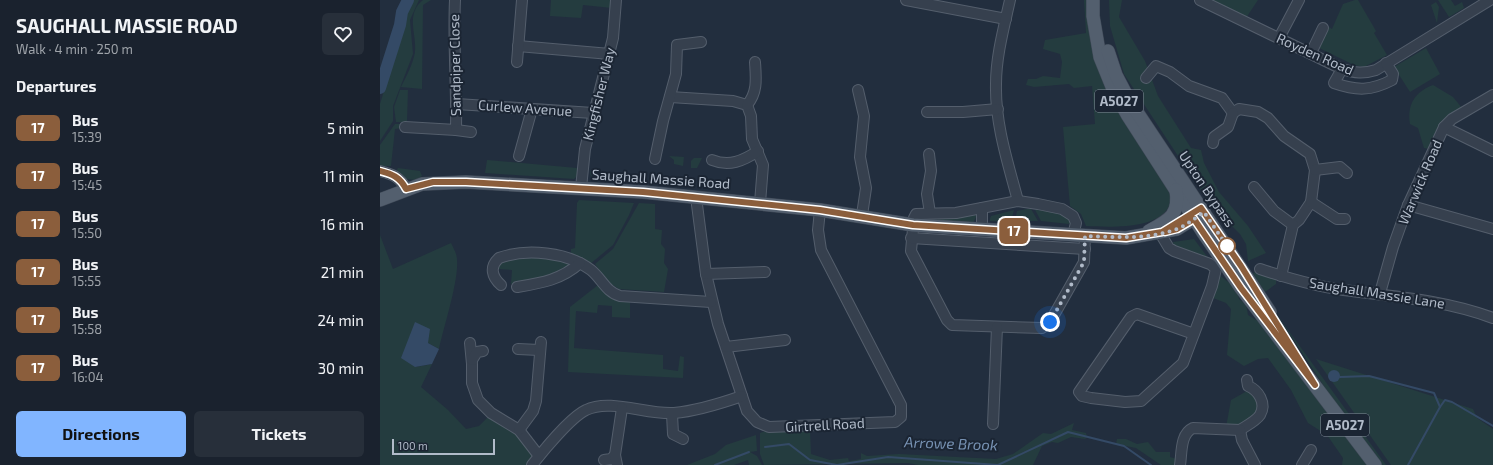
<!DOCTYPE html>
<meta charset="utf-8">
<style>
body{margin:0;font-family:"Exo 2",sans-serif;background:#272f3a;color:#f1f3f6;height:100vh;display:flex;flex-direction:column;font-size:15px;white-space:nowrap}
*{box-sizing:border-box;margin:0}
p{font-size:13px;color:#9fa4aa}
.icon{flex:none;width:22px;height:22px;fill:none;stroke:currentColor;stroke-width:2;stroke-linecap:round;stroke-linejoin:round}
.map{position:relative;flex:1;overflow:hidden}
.panel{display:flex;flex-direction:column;background:#1a222e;width:380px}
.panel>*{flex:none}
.badge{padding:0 8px;border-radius:6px;font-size:14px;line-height:26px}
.scale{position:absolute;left:12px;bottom:10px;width:103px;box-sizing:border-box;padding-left:4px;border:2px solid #b1bbc9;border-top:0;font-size:11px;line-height:14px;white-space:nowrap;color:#b1bbc9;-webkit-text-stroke:3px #1b2533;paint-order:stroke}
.you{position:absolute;width:20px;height:20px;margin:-10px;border:3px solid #fff;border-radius:50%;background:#1a73e8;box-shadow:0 0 0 6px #1a73e833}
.map>.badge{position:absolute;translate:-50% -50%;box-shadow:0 0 0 2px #fff}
h2{padding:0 16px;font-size:15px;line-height:36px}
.round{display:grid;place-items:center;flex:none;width:42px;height:42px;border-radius:6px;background:#272f3a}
.headline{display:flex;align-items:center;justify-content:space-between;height:68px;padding:0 16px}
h1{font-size:19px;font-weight:700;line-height:30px}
.button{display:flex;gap:8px;margin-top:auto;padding:8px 16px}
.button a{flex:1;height:46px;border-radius:6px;background:#81b5ff;color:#111;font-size:16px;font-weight:700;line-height:46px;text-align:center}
.button a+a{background:#272f3a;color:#f1f3f6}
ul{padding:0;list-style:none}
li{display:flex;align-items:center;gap:12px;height:48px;padding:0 16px}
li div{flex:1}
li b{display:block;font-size:15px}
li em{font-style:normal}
li .badge{min-width:44px;font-weight:700;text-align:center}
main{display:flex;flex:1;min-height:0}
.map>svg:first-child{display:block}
</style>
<main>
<section class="panel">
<div class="headline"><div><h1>SAUGHALL MASSIE ROAD</h1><p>Walk · 4 min · 250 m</p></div><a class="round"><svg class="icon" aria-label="heart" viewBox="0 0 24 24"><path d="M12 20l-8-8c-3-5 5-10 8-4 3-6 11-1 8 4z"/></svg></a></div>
<h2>Departures</h2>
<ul>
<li><span class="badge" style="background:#8b5e3c;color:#fff">17</span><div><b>Bus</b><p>15:39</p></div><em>5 min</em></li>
<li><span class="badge" style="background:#8b5e3c;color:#fff">17</span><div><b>Bus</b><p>15:45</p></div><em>11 min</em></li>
<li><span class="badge" style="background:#8b5e3c;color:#fff">17</span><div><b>Bus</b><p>15:50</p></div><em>16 min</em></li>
<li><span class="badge" style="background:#8b5e3c;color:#fff">17</span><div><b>Bus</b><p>15:55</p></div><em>21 min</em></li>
<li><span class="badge" style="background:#8b5e3c;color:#fff">17</span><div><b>Bus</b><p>15:58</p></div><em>24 min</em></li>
<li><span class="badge" style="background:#8b5e3c;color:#fff">17</span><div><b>Bus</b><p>16:04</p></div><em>30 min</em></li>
</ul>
<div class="button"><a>Directions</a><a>Tickets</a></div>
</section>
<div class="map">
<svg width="1113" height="465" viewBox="0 0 1113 465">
<rect width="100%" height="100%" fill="#222e3e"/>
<!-- green -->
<g fill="#243c3f">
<path d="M31,0H39L30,20L33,54L13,106V121L0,141V104Z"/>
<path d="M43,0H51L43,5L42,89L21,87C26,77 33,64 35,52C37,34 25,14 43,0Z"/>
<path d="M171,0H232V8L203,5L201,18L170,16Z"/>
<path d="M704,0H709L711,24L791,187C791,193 792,201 789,206C778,230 728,227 706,226L701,214L690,206L683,127L715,124L712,86L694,88L689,84L654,87L646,85L648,79H656L663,76L680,78L682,62L680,54L663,49L665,40L706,33Z"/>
<path d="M729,0H742L739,17L765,61L778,96L811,148L821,150L824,163L839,192L868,226L886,253L868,261L866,244L860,234L829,203L744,74L730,26Z"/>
<path d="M830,0H878L866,18Z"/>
<path d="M975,0H978L996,31L994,33L1007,55L984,67L974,65L939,48L949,27L952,29L963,4Z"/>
<path d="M1058,0H1071L1075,6L1082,2L1084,8L1069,17Z"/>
<path d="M1056,2L1059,7L1057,23L1051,5Z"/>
<path d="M1046,48L1060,74L1030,92L1014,67Z"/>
<path d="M1053,85L1073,97L1082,108L1050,149L1044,148L1038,128L1030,124C1027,104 1035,92 1053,85Z"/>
<path d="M20,90H28L27,121L25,122H16L14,107Z"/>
<path d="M15,124H21V128L15,129L11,166H0V145Z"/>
<path d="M289,156L304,157L303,166L294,164V160Z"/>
<path d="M314,158H322L317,168H311V161Z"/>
<path d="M107,160L197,168V176L194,179L105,173Z"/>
<path d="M18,168L40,171L42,176L36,180L26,179L16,172Z"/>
<path d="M210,171L240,174L239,181L213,179L210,174Z"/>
<path d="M199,200L254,203L249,215L233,245L210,264L200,258L191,255V249L195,248L197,203Z"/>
<path d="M259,203L275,204V229L282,230L281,244L285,249L284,263L288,269L284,292L239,289L228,282L215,264L233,249Z"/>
<path d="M653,206L685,215L691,221L689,224L661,221Z"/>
<path d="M647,209H651L658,221H635L637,211Z"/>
<path d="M634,210L631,222L610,221V219L611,216Z"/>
<path d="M596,214V217L593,223L538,220V217Z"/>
<path d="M0,235L13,269L71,243C73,247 75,251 76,254C82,273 63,328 59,349L48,343L36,367L52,364L41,387L68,410L86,429L99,426L109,416C122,424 166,448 147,465H0Z"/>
<path d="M814,239L829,259L794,247L793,242Z"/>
<path d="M162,257L190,263L191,264C172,277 153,280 131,284L132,270L118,269V263L127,258Z"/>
<path d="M876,272L896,278V284L885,292L877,282L873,273Z"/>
<path d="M838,274L857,289L859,299L866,304L868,315L881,323L990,465H962L963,458L947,435L928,423L911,390L888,358L878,359L864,366L847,355L851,309L846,303L833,298Z"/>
<path d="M218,285L250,300V318L232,317V306L218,305L217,313L196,311L194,348L283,355V369L298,371L300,356L304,357L303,378L188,372L190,307Z"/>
<path d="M895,312L1006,465H1000L951,397Z"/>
<path d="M936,359L1093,409L1097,418L1113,429V465H1011Z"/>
<path d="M867,391L877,395L878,411L863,425L846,427L851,400Z"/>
<path d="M694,423L692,430L706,433L707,437L705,439L691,437L678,443L672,442L662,446L653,465H538L528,463L384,465L380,454V433L385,431H430L431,454L450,460L468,458L469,461L481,459V453L487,456L519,454L616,459L633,454L663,433L671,434Z"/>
<path d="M376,435L377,451L370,452L377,456L382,465H369L368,460L354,465H307L335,454L346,445Z"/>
<path d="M737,439H746L757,444L768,442L776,452H790V457L797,459V465H781L756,448L736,444Z"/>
</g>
<!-- water -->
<g fill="#344a66">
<path d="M35,322L50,329L48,343L59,349L52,364L35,367L21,358Z"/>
<circle cx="954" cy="376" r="6"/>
</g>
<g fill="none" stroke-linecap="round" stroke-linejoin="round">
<!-- stream -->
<g stroke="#344a66" stroke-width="2">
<path d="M960,377L989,376L1054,393L1060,407L1028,465"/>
<path d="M1060,407L1065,400L1072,402L1113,426"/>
<path d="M385,447L409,444L430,460L457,465L508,457L618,465L688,432L744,446L771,465"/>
<path d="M335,465L369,452"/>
</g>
<!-- river -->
<path stroke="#344a66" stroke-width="12" d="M0,88L20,25L22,12L28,0"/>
<defs>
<g id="minor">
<path d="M526,0L626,19"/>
<path d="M630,0C624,27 616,56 616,84C615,124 628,163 638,201"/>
<path d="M820,0L962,69C975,73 983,74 996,70L1110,0"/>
<path d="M899,38L919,0"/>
<path d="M138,46L230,54"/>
<path d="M931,53L943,28"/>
<path d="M137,62L142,0"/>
<path d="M962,69L954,83C977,91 991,91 1012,80L1013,74L1006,63"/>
<path d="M766,78L776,66L790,72L809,86L842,98L853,113"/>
<path d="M478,90L484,116L480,157L486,188L482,215"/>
<path d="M290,97L353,101L367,105L371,116L372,139L383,165L380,203"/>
<path d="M77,104L213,113"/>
<path d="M367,105C378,92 376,78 375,62"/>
<path d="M547,112H583L618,109"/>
<path d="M853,113L859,109L878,112L888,118L904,136L930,154L935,170L931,202L919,220L913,225L901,276"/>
<path d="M25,127L76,130C77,87 73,44 75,0"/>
<path d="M1064,127L1113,151"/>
<path d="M76,130L91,132"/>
<path d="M833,143L834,137L848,127L853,113"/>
<path d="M549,154L551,171L547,194L550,213"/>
<path d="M139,156L152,109"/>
<path d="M275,159L283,121L296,74L297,45L321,42"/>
<path d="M332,160C349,167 363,161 378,151"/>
<path d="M935,170L960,167L967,173"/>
<path d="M0,171C12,174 20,177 26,189"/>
<path d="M874,187L894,211L913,225"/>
<path d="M201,188L205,149L233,38L236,0"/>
<path d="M316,197L326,274L338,324L367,411L377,422L389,427L515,422L521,417V405L441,250L438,230L440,210"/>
<path d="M931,202L957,219H965"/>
<path d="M1028,205L1113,229"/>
<path d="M602,229V208"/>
<path d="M780,233L789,248L794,251L830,264L836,269L832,286L803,363L761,401L745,402L711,398L702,396L699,392L751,317L757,314L814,334"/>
<path d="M693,235L696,223L693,216L682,209L658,204L638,201L576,213L536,214L534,218L531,251L567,320L572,325L662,328L670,322L704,262L705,236"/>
<path d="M531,238L705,249"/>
<path d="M880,269C910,279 941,288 972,291C1020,297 1067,301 1113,318"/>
<path d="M326,274L385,272"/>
<path d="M121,285C112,277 109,267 119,258C146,248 188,252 211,270C222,279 226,292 240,296L331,302"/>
<path d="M137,287C161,283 181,280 200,263"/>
<path d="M1000,293L1013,247L1028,205L1064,127L1072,119L1113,95"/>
<path d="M90,343L92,364V383L98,400L111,413L139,430L159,456"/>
<path d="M346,347L405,340"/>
<path d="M138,349L159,350"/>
<path d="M92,360L97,352L103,351"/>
<path d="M292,414L293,434L303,439"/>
<path d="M613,424L617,327"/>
<path d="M139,430L153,411L156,401L161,342"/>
<path d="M860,430C866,426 876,421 880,415C887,403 878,390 868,386L867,380"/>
<path d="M860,430L862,440L875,465"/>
<path d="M224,460L231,459L235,455"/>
<path d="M152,465C163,451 191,417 206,410C230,398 267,415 294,413C317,411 339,404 362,396"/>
<path d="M237,465L235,455L242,408"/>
<path d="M800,465C802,453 800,434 813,428L860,430"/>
<path d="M922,465L931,450"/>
</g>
<g id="major">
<path d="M713,0V16L720,57L733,89L748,116L822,231L861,288L995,465"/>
<path d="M728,51L736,75L749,100L890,312"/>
<path d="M0,200L42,184L86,182L263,192L440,210L533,225L746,238L797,229L824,212"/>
<path d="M769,231C789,220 800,215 796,190"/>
</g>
</defs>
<!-- minor casing -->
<use href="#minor" stroke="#545e6c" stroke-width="12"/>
<!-- major casing -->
<use href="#major" stroke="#3f4957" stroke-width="14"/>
<!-- minor -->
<use href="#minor" stroke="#36404e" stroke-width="10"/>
<!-- major -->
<use href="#major" stroke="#535f6e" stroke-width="13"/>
</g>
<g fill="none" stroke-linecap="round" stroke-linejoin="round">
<defs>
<path id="line" d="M0,171C12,174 20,177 26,189L53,182H86L263,192L440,210L533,225L746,238L782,232L821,208L861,266L935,385L861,288L814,219L797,229L785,232"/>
</defs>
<!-- line casing -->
<use href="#line" stroke="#fff" stroke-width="9"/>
<!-- line -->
<use href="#line" stroke="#8b5e3c" stroke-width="6"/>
<!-- walk -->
<path stroke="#b1bbc9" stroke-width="4" stroke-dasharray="0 7.2" d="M670,322L704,262L705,236C736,237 768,240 797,229C807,225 815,218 824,212L847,246"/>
</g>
<!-- markers -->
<circle fill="#fff" stroke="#8b5e3c" stroke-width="2" cx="847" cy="246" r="8"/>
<g text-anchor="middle" stroke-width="4" stroke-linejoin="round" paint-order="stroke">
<!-- shield labels -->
<g fill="#1b2533" stroke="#848e9c" stroke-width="1">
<rect x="715" y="90" width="48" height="22" rx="3"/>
<rect x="941" y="414" width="48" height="22" rx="3"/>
</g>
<g font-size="13" font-weight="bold" fill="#b1bbc9">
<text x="739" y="106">A5027</text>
<text x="965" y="430">A5027</text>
</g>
<!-- street labels -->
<g font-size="14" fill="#b1bbc9" stroke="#1b2533">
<text transform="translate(935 54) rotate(24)" y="5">Royden Road</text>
<text transform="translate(75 65) rotate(-91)" y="5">Sandpiper Close</text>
<text transform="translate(219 94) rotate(-76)" y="5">Kingfisher Way</text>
<text transform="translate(145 108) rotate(4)" y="5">Curlew Avenue</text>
<text transform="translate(281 179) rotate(4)" y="5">Saughall Massie Road</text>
<text transform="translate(1040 182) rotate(-67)" y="5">Warwick Road</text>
<text transform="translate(827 189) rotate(56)" y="5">Upton Bypass</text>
<text transform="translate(997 293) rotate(9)" y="5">Saughall Massie Lane</text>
<text transform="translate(445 425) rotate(-3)" y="5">Girtrell Road</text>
</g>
<!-- water labels -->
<g font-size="15" font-style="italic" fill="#7792b3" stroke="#1b2533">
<text transform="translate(571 444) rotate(2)" y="5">Arrowe Brook</text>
</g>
</g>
</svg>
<div class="scale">100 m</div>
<div class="you" style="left:670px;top:322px"></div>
<b class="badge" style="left:634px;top:231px;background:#8b5e3c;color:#fff">17</b>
</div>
</main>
